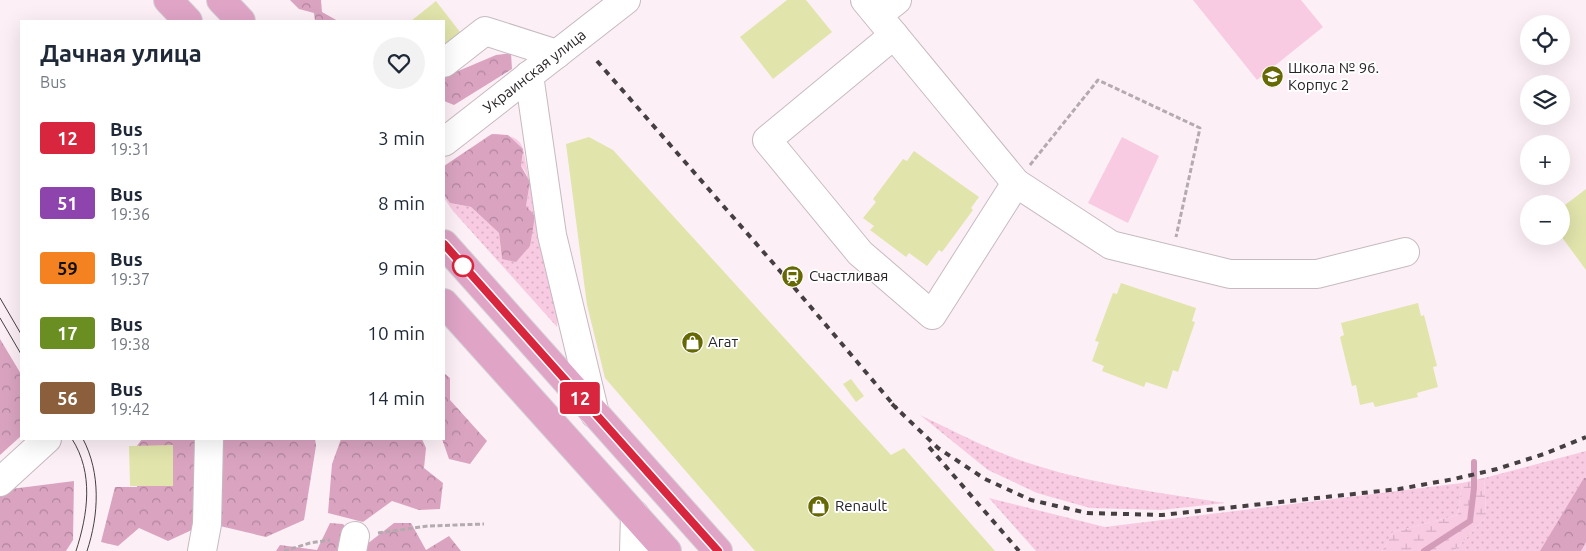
<!DOCTYPE html>
<meta charset="utf-8">
<style>
body{margin:0;font-family:Ubuntu,sans-serif;background:#f2f2f3;color:#1f2937;height:100vh;display:flex;flex-direction:column;font-size:19px;white-space:nowrap}
*{box-sizing:border-box;margin:0}
p{font-size:16px;color:#747a83}
.icon{flex:none;width:28px;height:28px;fill:none;stroke:currentColor;stroke-width:2;stroke-linecap:round;stroke-linejoin:round}
.map{position:relative;flex:1;overflow:hidden}
.details{position:absolute;left:20px;top:20px;width:425px;height:420px;display:flex;flex-direction:column;background:#fff;border-radius:0px;box-shadow:0 5px 20px #0002}
.details>*{flex:none}
.badge{padding:0 10px;border-radius:4px;font-size:18px;line-height:32px}
.fabs{position:absolute;left:1520px;top:15px;display:grid;gap:10px}
.fabs a{display:grid;place-items:center;width:50px;height:50px;border-radius:50%;background:#fff;box-shadow:0 5px 20px #0002;font-size:25px}
.map>.badge{position:absolute;translate:-50% -50%;box-shadow:0 0 0 2px #fff}
.round{display:grid;place-items:center;flex:none;width:52px;height:52px;border-radius:26px;background:#f2f2f3}
.summary{display:flex;align-items:center;justify-content:space-between;height:85px;padding:0 20px}
h1{font-size:24px;font-weight:700;line-height:38px}
ul{padding:0;list-style:none}
li{display:flex;align-items:center;gap:15px;height:65px;padding:0 20px}
li div{flex:1}
li b{display:block;font-size:19px}
li em{font-style:normal}
li .badge{min-width:55px;font-weight:700;text-align:center}
.map>svg:first-child{display:block}
</style>
<div class="map">
<svg width="1586" height="551" viewBox="0 0 1586 551">
<defs>
<pattern id="grass-dots" width="8" height="8" patternUnits="userSpaceOnUse" patternTransform="scale(1.25)"><rect width="8" height="8" fill="#f8cbe2"/><path d="M2 2h.1M6 6h.1" fill="none" stroke="#d5aec2" stroke-width="1.8" stroke-linecap="round"/></pattern>
<pattern id="forest-crowns" width="20" height="18" patternUnits="userSpaceOnUse" patternTransform="scale(1.25)"><rect width="20" height="18" fill="#daa4c1"/><path d="M2 6a3 3 0 1 1 6 0M12 15a3 3 0 1 1 6 0" fill="none" stroke="#b1859d"/></pattern>
<pattern id="wetland-marsh" width="20" height="14" patternUnits="userSpaceOnUse" patternTransform="scale(1.25)"><rect width="20" height="14" fill="#f8cbe2"/><path d="M1 5h8M5 5V1M11 12h8M15 12V8" fill="none" stroke="#d5aec2"/></pattern>
</defs>
<rect width="100%" height="100%" fill="#fcf0f6"/>
<!-- grass -->
<g fill="url(#grass-dots)">
<path d="M495,134C510,136 521,136 524,153L546,273L558,317L557,327L453,211L444,198V195L450,203L471,207L499,233L502,259C512,237 543,187 521,166C516,162 483,150 475,146L444,166L490,135Z"/>
<path d="M920,415C958,433 997,454 1038,466C1099,485 1162,493 1225,503L1161,510L1090,508L1037,493L988,470Z"/>
<path d="M1586,451V551H1454L1486,517L1484,478Z"/>
<path d="M1462,483L1458,515L1393,532L1382,551H1036L989,498L1105,527Z"/>
</g>
<!-- forest -->
<g fill="url(#forest-crowns)">
<path d="M290,0H321L322,12L338,21H315L314,13L299,9Z"/>
<path d="M511,53L512,69L454,105L444,101V77L496,55Z"/>
<path d="M492,134L508,135L523,149L521,166L530,182L526,206L535,216L530,246L516,262L502,259L499,233L471,207L450,203L444,195V166Z"/>
<path d="M0,339L21,374V436L0,455Z"/>
<path d="M444,373L450,378V400L487,441L470,464L449,459L442,439H444Z"/>
<path d="M142,439H202L194,529L168,541L139,528L118,546L101,542L115,487H137L134,450Z"/>
<path d="M220,439H315L316,446L304,520L266,537L220,526Z"/>
<path d="M341,439H422L426,448L424,468L443,483L440,509L419,510L392,501L363,522L328,513L332,464Z"/>
<path d="M1584,478H1586V542L1581,551H1540Z"/>
<path d="M74,481L73,540L66,551H0V497L11,489Z"/>
<path d="M330,523L343,524L362,548L394,523H411L426,550L449,536L461,551H276L280,545L317,550Z"/>
</g>
<!-- wetland -->
<path fill="url(#wetland-marsh)" d="M1484,478L1486,517L1454,551H1382L1393,532L1458,515L1462,483Z"/>
<!-- garden -->
<g fill="#f8cbe2">
<path d="M1193,0H1301L1323,27L1257,80Z"/>
<path d="M1122,137L1159,156L1128,223L1088,203Z"/>
</g>
<g fill="none" stroke-linecap="round" stroke-linejoin="round">
<!-- stream -->
<path stroke="#d39db9" stroke-width="6" d="M1424,551L1470,521L1474,488V462"/>
</g>
<!-- building -->
<g fill="#e1e4ab">
<path d="M787,0H806L832,32L773,79L740,37Z"/>
<path d="M436,1L463,36L444,51V21H411Z"/>
<path d="M589,137L613,150L891,455L904,448L995,551H755L605,378L587,305L566,144Z"/>
<path d="M914,151L979,197L971,208L973,210L942,252L939,250L927,266L909,253L906,257L870,230L874,226L863,218L876,202L873,199L903,159L907,161Z"/>
<path d="M1586,189V270L1561,236V208Z"/>
<path d="M1121,283L1196,308L1192,321L1195,322L1178,372L1173,370L1167,389L1146,382L1144,387L1102,371L1104,366L1092,361L1099,342L1095,341L1113,293L1117,294Z"/>
<path d="M1418,303L1421,316L1424,315L1437,366L1433,367L1438,387L1417,393L1418,397L1375,407L1373,402L1360,405L1356,385L1352,386L1340,337L1344,335L1341,323Z"/>
<path d="M851,379L864,396L856,402L843,384Z"/>
<path d="M173,445V486H130L129,446Z"/>
</g>
<g fill="none" stroke-linecap="round" stroke-linejoin="round">
<defs>
<g id="minor">
<path d="M865,0L1016,183L1111,245L1230,274H1317L1405,252"/>
<path d="M878,15L897,0"/>
<path d="M894,35L767,140L860,253L932,315L1016,183"/>
<path d="M444,63L485,31L557,54"/>
<path d="M529,75L552,235L595,414"/>
<path id="s1" d="M444,142L626,0"/>
<path d="M0,482L47,439"/>
<path d="M202,551L207,524L209,439"/>
<path d="M352,551L355,536"/>
<path d="M634,551L635,515"/>
</g>
<g id="major">
<path d="M168,0L188,21"/>
<path d="M221,0L241,21"/>
<path d="M444,244L718,551"/>
<path d="M444,303L667,551"/>
</g>
</defs>
<!-- minor casing -->
<use href="#minor" stroke="#c6bac0" stroke-width="30"/>
<!-- major casing -->
<use href="#major" stroke="#d4d3d4" stroke-width="30"/>
<!-- path -->
<g stroke="#b4aaaf" stroke-width="3" stroke-dasharray="5 2.5" stroke-linecap="butt">
<path d="M1030,165L1098,80L1200,128L1176,237"/>
<path d="M378,533L428,526L484,524"/>
<path d="M284,551L310,543L330,540"/>
</g>
<!-- minor -->
<use href="#minor" stroke="#fff" stroke-width="28"/>
<!-- major -->
<use href="#major" stroke="#dfa4c6" stroke-width="28"/>
<!-- tram -->
<g stroke="#453f42" stroke-width="1">
<path d="M0,298L21,334"/>
<path d="M0,318L21,354"/>
<path d="M72,439C94,473 88,514 76,551"/>
<path d="M83,439C101,473 99,515 87,551"/>
</g>
<!-- rail -->
<g stroke="#453f42" stroke-width="4" stroke-dasharray="6 6" stroke-linecap="butt">
<path d="M597,61L787,279L897,409"/>
<path d="M892,404L938,448L985,479L1031,500L1087,513L1162,515L1399,489L1454,479L1497,469L1544,454L1586,437"/>
<path d="M929,447L1019,551"/>
</g>
</g>
<g fill="none" stroke-linecap="round" stroke-linejoin="round">
<defs>
<path id="line" d="M444,244L718,551"/>
</defs>
<!-- line casing -->
<use href="#line" stroke="#fff" stroke-width="11"/>
<!-- line -->
<use href="#line" stroke="#d7263d" stroke-width="8"/>
</g>
<!-- icons -->
<defs>
<symbol id="school-disc" viewBox="-11 -11 22 22"><circle r="9.5" fill="#666804" stroke="#fff"/><path d="M0-5L7-2L0 1L-7-2ZM-4 1L0 2.5L4 1V4Q0 6-4 4Z" fill="#fff"/></symbol>
<symbol id="station-disc" viewBox="-11 -11 22 22"><circle r="9.5" fill="#666804" stroke="#fff"/><path d="M-3-6H3Q5-6 5-4V2Q5 4 3 4L4.5 6H3L1.5 4h-3L-3 6H-4.5L-3 4Q-5 4-5 2V-4Q-5-6-3-6ZM-3.5-4v3h7v-3ZM-3.5 1v1.5H-2V1ZM2 1v1.5H3.5V1Z" fill="#fff"/></symbol>
<symbol id="shop-disc" viewBox="-11 -11 22 22"><circle r="9.5" fill="#666804" stroke="#fff"/><path d="M-5-2.5h2.3a2.7 3.5 0 0 1 5.4 0H5L5.5 6h-11ZM-1.5-2.5h3a1.5 2.3 0 0 0-3 0Z" fill="#fff"/></symbol>
</defs>
<g fill-rule="evenodd">
<use href="#school-disc" x="1260" y="64" width="25" height="25"/>
<use href="#station-disc" x="780" y="264" width="25" height="25"/>
<use href="#shop-disc" x="680" y="330" width="25" height="25"/>
<use href="#shop-disc" x="806" y="494" width="25" height="25"/>
</g>
<!-- markers -->
<circle fill="#fff" stroke="#d7263d" stroke-width="2.5" cx="463" cy="266" r="10"/>
<g text-anchor="middle" stroke-width="4" stroke-linejoin="round" paint-order="stroke">
<!-- poi labels -->
<g font-size="15" fill="#282326" stroke="#fff" text-anchor="start">
<text x="1288" y="73">Школа № 96.<tspan x="1288" dy="17">Корпус 2</tspan></text>
<text x="809" y="281">Счастливая</text>
<text x="708" y="347">Агат</text>
<text x="835" y="511">Renault</text>
</g>
<!-- street labels -->
<g font-size="15" fill="#282326" stroke="#fff">
<text dy="5" stroke="none"><textPath href="#s1" startOffset="115">Украинская улица</textPath></text>
</g>
</g>
</svg>
<div class="fabs">
<a><svg class="icon" aria-label="locate" viewBox="0 0 24 24"><circle cx="12" cy="12" r="6"/><path d="M12 2v4M12 18v4M2 12h4M18 12h4"/></svg></a>
<a><svg class="icon" aria-label="layers" viewBox="0 0 24 24"><path d="M12 4l9 5-9 5-9-5zM3 14l9 5 9-5"/></svg></a>
<a>+</a>
<a>−</a>
</div>
<b class="badge" style="left:580px;top:398px;background:#d7263d;color:#fff">12</b>
<section class="details">
<div class="summary"><div><h1>Дачная улица</h1><p>Bus</p></div><a class="round"><svg class="icon" aria-label="heart" viewBox="0 0 24 24"><path d="M12 20l-8-8c-3-5 5-10 8-4 3-6 11-1 8 4z"/></svg></a></div>
<ul>
<li><span class="badge" style="background:#d7263d;color:#fff">12</span><div><b>Bus</b><p>19:31</p></div><em>3 min</em></li>
<li><span class="badge" style="background:#8e44ad;color:#fff">51</span><div><b>Bus</b><p>19:36</p></div><em>8 min</em></li>
<li><span class="badge" style="background:#f58220;color:#111">59</span><div><b>Bus</b><p>19:37</p></div><em>9 min</em></li>
<li><span class="badge" style="background:#6b8e23;color:#fff">17</span><div><b>Bus</b><p>19:38</p></div><em>10 min</em></li>
<li><span class="badge" style="background:#8b5e3c;color:#fff">56</span><div><b>Bus</b><p>19:42</p></div><em>14 min</em></li>
</ul>
</section>
</div>
